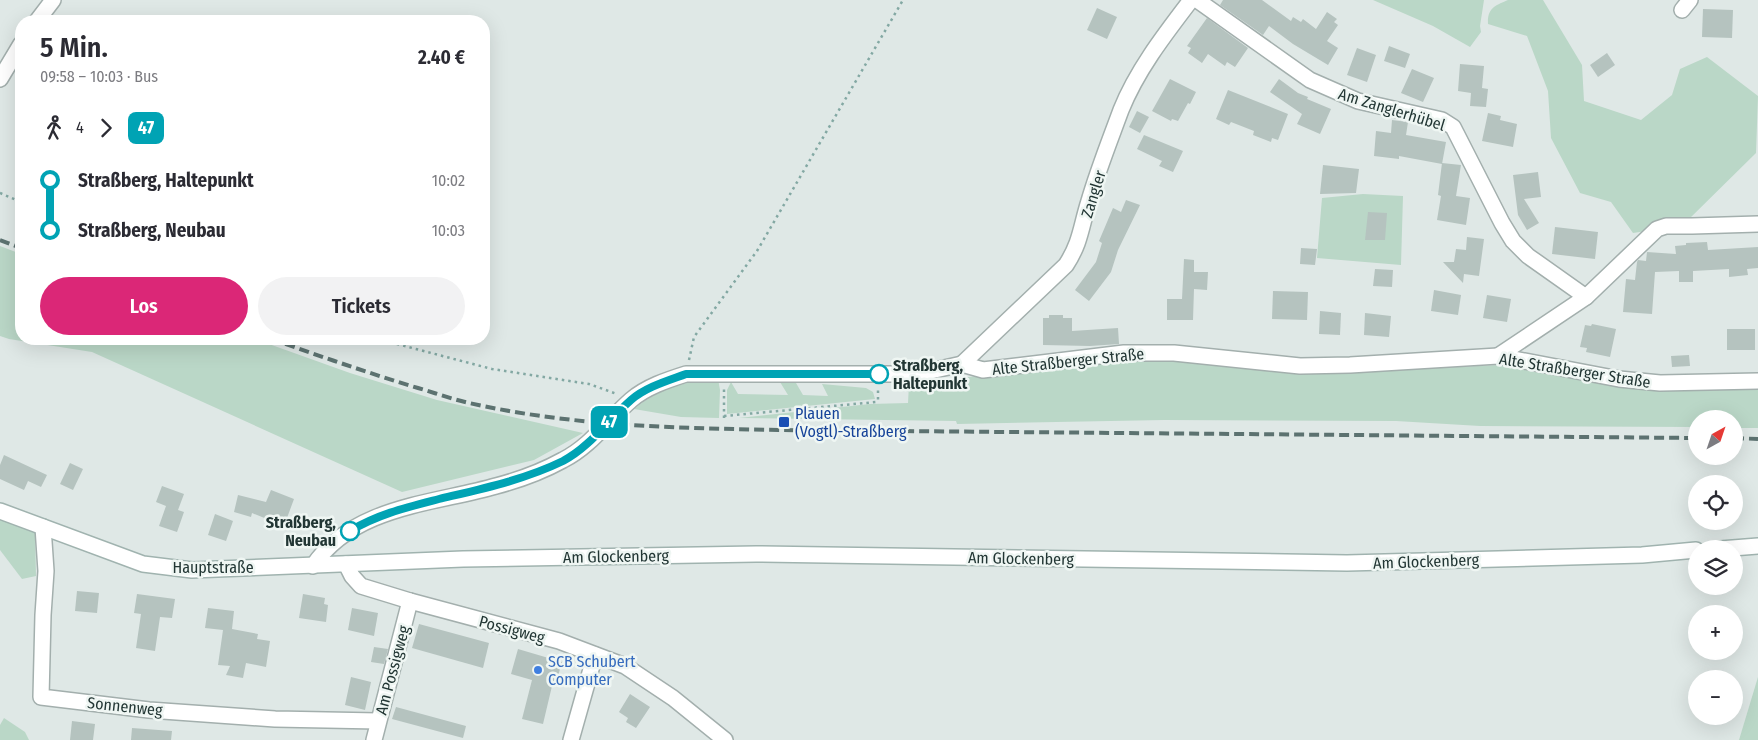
<!DOCTYPE html>
<html lang="de">
<meta charset="utf-8">
<style>
body{margin:0;font-family:"Fira Sans Condensed",sans-serif;background:#f2f2f3;color:#2b2b33;height:100vh;display:flex;flex-direction:column;font-size:19px;white-space:nowrap}
*{box-sizing:border-box;margin:0}
p{font-size:16px;color:#7c7c81}
.icon{flex:none;width:28px;height:28px;fill:none;stroke:currentColor;stroke-width:2;stroke-linecap:round;stroke-linejoin:round}
.map{position:relative;flex:1;overflow:hidden}
.drawer{position:absolute;left:15px;top:15px;width:475px;height:330px;display:flex;flex-direction:column;background:#fff;border-radius:20px;box-shadow:0 5px 20px #0002}
.drawer>*{flex:none}
.badge{padding:0 10px;border-radius:8px;font-size:18px;line-height:32px}
.needle{width:32px;rotate:40deg}
.buttons{position:absolute;left:1688px;top:410px;display:grid;gap:10px}
.buttons a{display:grid;place-items:center;width:55px;height:55px;border-radius:50%;background:#fff;box-shadow:0 5px 20px #0002;font-size:25px}
.map>.badge{position:absolute;translate:-50% -50%;box-shadow:0 0 0 2px #fff}
.legs{display:flex;align-items:center;gap:8px;height:55px;padding:0 25px;font-size:16px}
.legs p{margin-inline-start:auto}
.head{display:flex;align-items:center;justify-content:space-between;height:85px;padding:0 25px}
h1{font-size:28px;font-weight:600;line-height:38px}
.primary-button{display:flex;gap:10px;margin-top:auto;padding:10px 25px}
.primary-button a{flex:1;height:58px;border-radius:30px;background:#db2777;color:#fff;font-size:20px;font-weight:600;line-height:58px;text-align:center}
.primary-button a+a{background:#f2f2f3;color:#2b2b33}
ul{padding:0 25px;list-style:none}
li{display:flex;align-items:center;gap:18px;height:50px;font-size:19px}
li i{display:grid;place-items:center;width:8px;height:100%;margin:0 6px;background:currentColor}
li i::after{content:'';width:12px;height:12px;margin:-6px;border:4px solid;border-radius:50%;background:#fff}
li p{margin-inline-start:auto}
li:first-child i{background:linear-gradient(#0000 50%,currentColor 0)}
li:last-child i{background:linear-gradient(currentColor 50%,#0000 0)}
.map>svg:first-child{display:block}
</style>
<div class="map">
<svg width="1758" height="740" viewBox="0 0 1758 740">
<rect width="100%" height="100%" fill="#dfe8e6"/>
<!-- green -->
<g fill="#bad7c7">
<path d="M1373,0H1484L1480,26L1481,32L1470,47L1433,26Z"/>
<path d="M1508,0H1543L1582,65L1584,101L1641,120L1672,95L1680,69L1707,57L1758,96L1756,153L1687,221L1646,231L1633,233L1611,202L1580,193L1551,138L1548,91L1527,36L1488,24C1487,7 1497,5 1508,0Z"/>
<path d="M1363,194L1403,196L1401,265L1317,258L1322,198Z"/>
<path d="M0,246L21,254V339H255L350,373L437,400L583,433L534,460L402,492L92,352L9,339L0,336Z"/>
<path d="M1152,357L1303,372L1391,370L1499,365L1550,372L1758,388V428H1734V419H1696V427L1480,426L1396,421L1164,420L957,424L956,421L739,418L870,404L908,403L909,384L1124,359Z"/>
<path d="M718,379L720,390L719,418L681,417L634,409C658,389 687,380 718,379Z"/>
<path d="M731,382L738,394L788,395L780,382L796,383L803,395L828,396L822,384L866,388L873,392L875,399L727,414V390Z"/>
<path d="M0,518L35,531L36,576L22,579L0,550Z"/>
<path d="M1758,677V740H1739Z"/>
<path d="M4,718L25,732L29,740H0V725Z"/>
</g>
<!-- building -->
<g fill="#b5c3bf">
<path d="M1223,0H1262L1291,21L1293,17L1301,22L1303,19L1316,29L1327,12L1337,19L1334,22L1338,25L1327,41L1338,48L1328,65L1293,44L1269,26L1263,35L1220,5Z"/>
<path d="M1097,8L1117,17L1107,39L1087,30Z"/>
<path d="M1703,9L1733,10L1732,38L1702,37Z"/>
<path d="M1207,18L1248,48L1235,67L1227,62L1225,66L1208,54L1202,63L1188,53L1191,48L1187,46Z"/>
<path d="M1389,46L1410,54L1405,68L1384,61Z"/>
<path d="M1357,48L1376,55L1367,82L1347,75Z"/>
<path d="M1607,53L1615,65L1598,77L1590,65Z"/>
<path d="M1460,64L1484,66L1482,88L1488,89L1486,107L1470,106L1471,93L1458,91Z"/>
<path d="M1412,69L1434,78L1423,102L1401,93Z"/>
<path d="M1170,79L1196,92L1190,104L1188,103L1178,121L1172,119L1171,121L1152,111Z"/>
<path d="M1279,79L1298,93L1308,97L1307,99L1331,109L1320,134L1297,124L1302,114L1270,92Z"/>
<path d="M1228,90L1288,114L1278,140L1272,138L1271,142L1253,135L1254,131L1231,122L1229,125L1216,119Z"/>
<path d="M1137,111L1149,117L1140,133L1129,127Z"/>
<path d="M1488,113L1501,116L1500,120L1517,124L1513,147L1482,141Z"/>
<path d="M1392,120L1408,122L1406,135L1446,142L1442,164L1399,156V159L1374,156L1376,131L1391,133Z"/>
<path d="M1144,135L1183,151L1173,172L1159,166L1162,161L1137,149Z"/>
<path d="M1442,163L1461,165L1456,196L1470,198L1466,225L1437,220L1441,196L1438,195Z"/>
<path d="M1323,165L1359,169L1356,193L1320,194Z"/>
<path d="M1538,172L1541,197L1524,199L1539,223L1527,230L1518,215L1513,175Z"/>
<path d="M1126,200L1140,205L1118,250L1111,272L1089,301L1075,290L1096,262L1102,243L1099,241L1113,208L1121,212Z"/>
<path d="M1368,212L1387,213L1385,240H1365Z"/>
<path d="M1555,227L1598,232L1595,259L1552,254Z"/>
<path d="M1467,237L1484,239L1479,276L1464,274L1463,283L1443,262H1454L1456,249L1466,250Z"/>
<path d="M1707,242L1708,250L1758,247V268L1747,269L1748,275L1729,277V269L1693,271V282H1679V271L1655,272L1652,314L1623,312L1626,279L1635,280L1637,262L1638,260L1646,261L1647,252L1676,254L1675,246L1686,245V243Z"/>
<path d="M1301,248L1317,249L1315,265L1300,264Z"/>
<path d="M1184,259L1194,260V272H1208L1207,290L1194,289L1193,320H1167V299H1182Z"/>
<path d="M1375,269L1393,270L1392,287L1373,286Z"/>
<path d="M1434,290L1461,295L1458,315L1431,311Z"/>
<path d="M1273,291L1308,292L1307,320L1272,319Z"/>
<path d="M1487,295L1511,299L1507,322L1483,318Z"/>
<path d="M1320,311L1341,313L1340,335L1319,334Z"/>
<path d="M1365,313L1391,316L1389,337L1364,335Z"/>
<path d="M1049,315H1063V318H1072V331L1118,328L1119,344L1090,346L1043,345V318H1049Z"/>
<path d="M1592,324L1616,329L1610,357L1586,352L1587,348L1580,347L1585,325L1591,326Z"/>
<rect x="1727" y="329" width="28" height="21"/>
<path d="M1689,355L1690,366L1672,367L1671,356Z"/>
<path d="M4,455L47,475L41,487L28,481L24,490L0,479V465Z"/>
<path d="M70,463L83,469L73,490L60,484Z"/>
<path d="M162,486L184,494L178,510L184,512L177,532L159,526L166,506L156,502Z"/>
<path d="M271,490L294,499L284,526L252,513L251,517L234,512L238,495L266,502Z"/>
<path d="M215,514L233,521L226,541L208,535Z"/>
<path d="M77,591L99,593L97,613L75,611Z"/>
<path d="M137,594L175,599L172,618L160,617L155,651L136,648L141,614L134,613Z"/>
<path d="M303,594L325,598L324,604L328,605L326,622L299,618Z"/>
<path d="M208,608L234,611L232,629L258,634L257,639L270,641L266,667L246,663L243,678L226,675L230,666L218,665L223,630L205,628Z"/>
<path d="M352,608L378,613L374,636L348,630Z"/>
<path d="M419,624L489,643L483,668L412,648Z"/>
<path d="M374,647L388,649L384,664L371,662Z"/>
<path d="M518,649L562,662L555,687L552,686L543,724L522,719L532,680L511,674Z"/>
<path d="M351,677L371,682L365,710L345,705Z"/>
<path d="M630,694L650,707L636,728L626,722L628,718L619,712Z"/>
<path d="M396,707L466,726L463,738L392,719Z"/>
<path d="M72,721L95,724L93,740H70Z"/>
<path d="M132,728L172,731L171,740H131Z"/>
</g>
<g fill="none" stroke-linecap="round" stroke-linejoin="round">
<defs>
<g id="street">
<path d="M1197,0L1310,80L1358,101L1442,120L1453,127L1502,223L1513,241L1528,256L1586,297"/>
<path d="M1682,10L1690,0"/>
<path d="M37,21L53,0"/>
<path d="M0,79L21,44"/>
<path d="M1498,356L1586,297L1657,229L1666,226H1692L1758,224"/>
<path d="M962,364L1066,265C1081,242 1081,226 1089,201C1098,170 1110,140 1121,110C1137,70 1165,34 1191,0"/>
<path d="M43,527L46,571L43,615L41,697L149,710L275,719L378,721"/>
<path d="M346,564L352,576L361,586L410,601L559,641L625,666L673,698L725,740"/>
<path d="M313,566C353,506 433,504 496,486C519,480 543,471 563,460C591,446 608,420 631,400C646,387 667,380 686,374H917L962,364L983,370L1124,353H1174L1300,366L1350,365L1498,356L1619,379L1660,383L1758,381"/>
<path d="M374,740L410,601"/>
<path d="M571,740L595,655"/>
</g>
<g id="secondary">
<path d="M0,511L143,564L192,570L463,559L756,554L1347,563L1642,555L1696,550"/>
<path d="M1720,549L1758,546"/>
</g>
</defs>
<!-- street casing -->
<use href="#street" stroke="#a3afad" stroke-width="18"/>
<!-- secondary casing -->
<use href="#secondary" stroke="#a0b3af" stroke-width="18"/>
<!-- path -->
<g stroke="#83a8a3" stroke-width="2.5" stroke-dasharray="2.5 4" stroke-linecap="butt">
<path d="M0,193L21,202"/>
<path d="M378,339L492,369L589,384L617,394"/>
<path d="M689,360L694,337L757,251L903,0"/>
<path d="M724,416L876,402L878,400V387"/>
<path d="M724,418V388"/>
</g>
<!-- street -->
<use href="#street" stroke="#fff" stroke-width="15"/>
<!-- secondary -->
<use href="#secondary" stroke="#fff" stroke-width="15"/>
<!-- rail -->
<g stroke="#5c7270" stroke-width="4" stroke-dasharray="10 5" stroke-linecap="butt">
<path d="M0,240L21,248"/>
<path d="M271,339C320,356 368,373 418,388C435,393 452,399 469,403C571,426 674,428 778,430L1696,438"/>
<path d="M1734,438L1758,439"/>
</g>
</g>
<g fill="none" stroke-linecap="round" stroke-linejoin="round">
<defs>
<path id="line-1" d="M350,531C378,514 408,507 439,499C481,489 524,480 563,461C591,446 608,420 631,400C646,387 667,381 686,374H879"/>
</defs>
<!-- line-1 casing -->
<use href="#line-1" stroke="#fff" stroke-width="11"/>
<!-- line-1 -->
<use href="#line-1" stroke="#00a3b4" stroke-width="8"/>
</g>
<!-- markers -->
<g fill="#fff" stroke="#00a3b4" stroke-width="2.5">
<circle cx="879" cy="374" r="9"/>
<circle cx="350" cy="531" r="9"/>
</g>
<rect fill="#1a4fb4" stroke="#eff6f3" stroke-width="2" x="778" y="416" width="12" height="12" rx="2.5"/>
<circle fill="#3f7fe0" stroke="#eff6f3" stroke-width="2" cx="538" cy="670" r="5"/>
<g text-anchor="middle" stroke-width="5" stroke-linejoin="round" paint-order="stroke">
<!-- street labels -->
<g font-size="16" fill="#223634" stroke="#eff6f3">
<text transform="translate(1392 109) rotate(17)" y="6">Am Zanglerhübel</text>
<text transform="translate(1093 194) rotate(-73)" y="6">Zangler</text>
<text transform="translate(1068 361) rotate(-6)" y="6">Alte Straßberger Straße</text>
<text transform="translate(1575 370) rotate(9)" y="6">Alte Straßberger Straße</text>
<text transform="translate(616 556) rotate(-1)" y="6">Am Glockenberg</text>
<text transform="translate(1021 558) rotate(1)" y="6">Am Glockenberg</text>
<text transform="translate(1426 561) rotate(-2)" y="6">Am Glockenberg</text>
<text x="213" y="573">Hauptstraße</text>
<text transform="translate(512 629) rotate(15)" y="6">Possigweg</text>
<text transform="translate(392 670) rotate(-75)" y="6">Am Possigweg</text>
<text transform="translate(125 706) rotate(6)" y="6">Sonnenweg</text>
</g>
<!-- stop labels -->
<g font-size="16" font-weight="bold" fill="#223634" stroke="#eff6f3" text-anchor="start">
<text x="893" y="371">Straßberg,<tspan x="893" dy="18">Haltepunkt</tspan></text>
<text x="336" y="528" text-anchor="end">Straßberg,<tspan x="336" dy="18">Neubau</tspan></text>
</g>
<!-- transit labels -->
<g font-size="16" fill="#164399" stroke="#eff6f3" text-anchor="start">
<text x="795" y="419">Plauen<tspan x="795" dy="18">(Vogtl)-Straßberg</tspan></text>
</g>
<!-- shop labels -->
<g font-size="16" fill="#366cbe" stroke="#eff6f3" text-anchor="start">
<text x="548" y="667">SCB Schubert<tspan x="548" dy="18">Computer</tspan></text>
</g>
</g>
</svg>
<div class="buttons">
<a><svg class="needle" viewBox="-14 -14 28 28"><path d="M0-13l5 13h-10z" fill="#e53935"/><path d="M0 13l5-13h-10z" fill="#7c7c81"/></svg></a>
<a><svg class="icon" aria-label="locate" viewBox="0 0 24 24"><circle cx="12" cy="12" r="6"/><path d="M12 2v4M12 18v4M2 12h4M18 12h4"/></svg></a>
<a><svg class="icon" aria-label="layers" viewBox="0 0 24 24"><path d="M12 4l9 5-9 5-9-5zM3 14l9 5 9-5"/></svg></a>
<a>+</a>
<a>−</a>
</div>
<b class="badge" style="left:609px;top:422px;background:#00a3b4;color:#fff">47</b>
<section class="drawer">
<div class="head"><div><h1>5 Min.</h1><p>09:58 – 10:03 · Bus</p></div><b>2.40 €</b></div>
<div class="legs"><svg class="icon" aria-label="walk" viewBox="0 0 24 24"><circle cx="13" cy="4" r="2"/><path d="M13 8l-2 6 4 7M11 14l-3 7M7 12l3-4h3l4 4"/></svg>4<svg class="icon" aria-label="forward" viewBox="0 0 24 24"><path d="M9 5l7 7-7 7"/></svg><b class="badge" style="background:#00a3b4;color:#fff">47</b></div>
<ul>
<li><i style="color:#00a3b4"></i><b>Straßberg, Haltepunkt</b><p>10:02</p></li>
<li><i style="color:#00a3b4"></i><b>Straßberg, Neubau</b><p>10:03</p></li>
</ul>
<div class="primary-button"><a>Los</a><a>Tickets</a></div>
</section>
</div>
